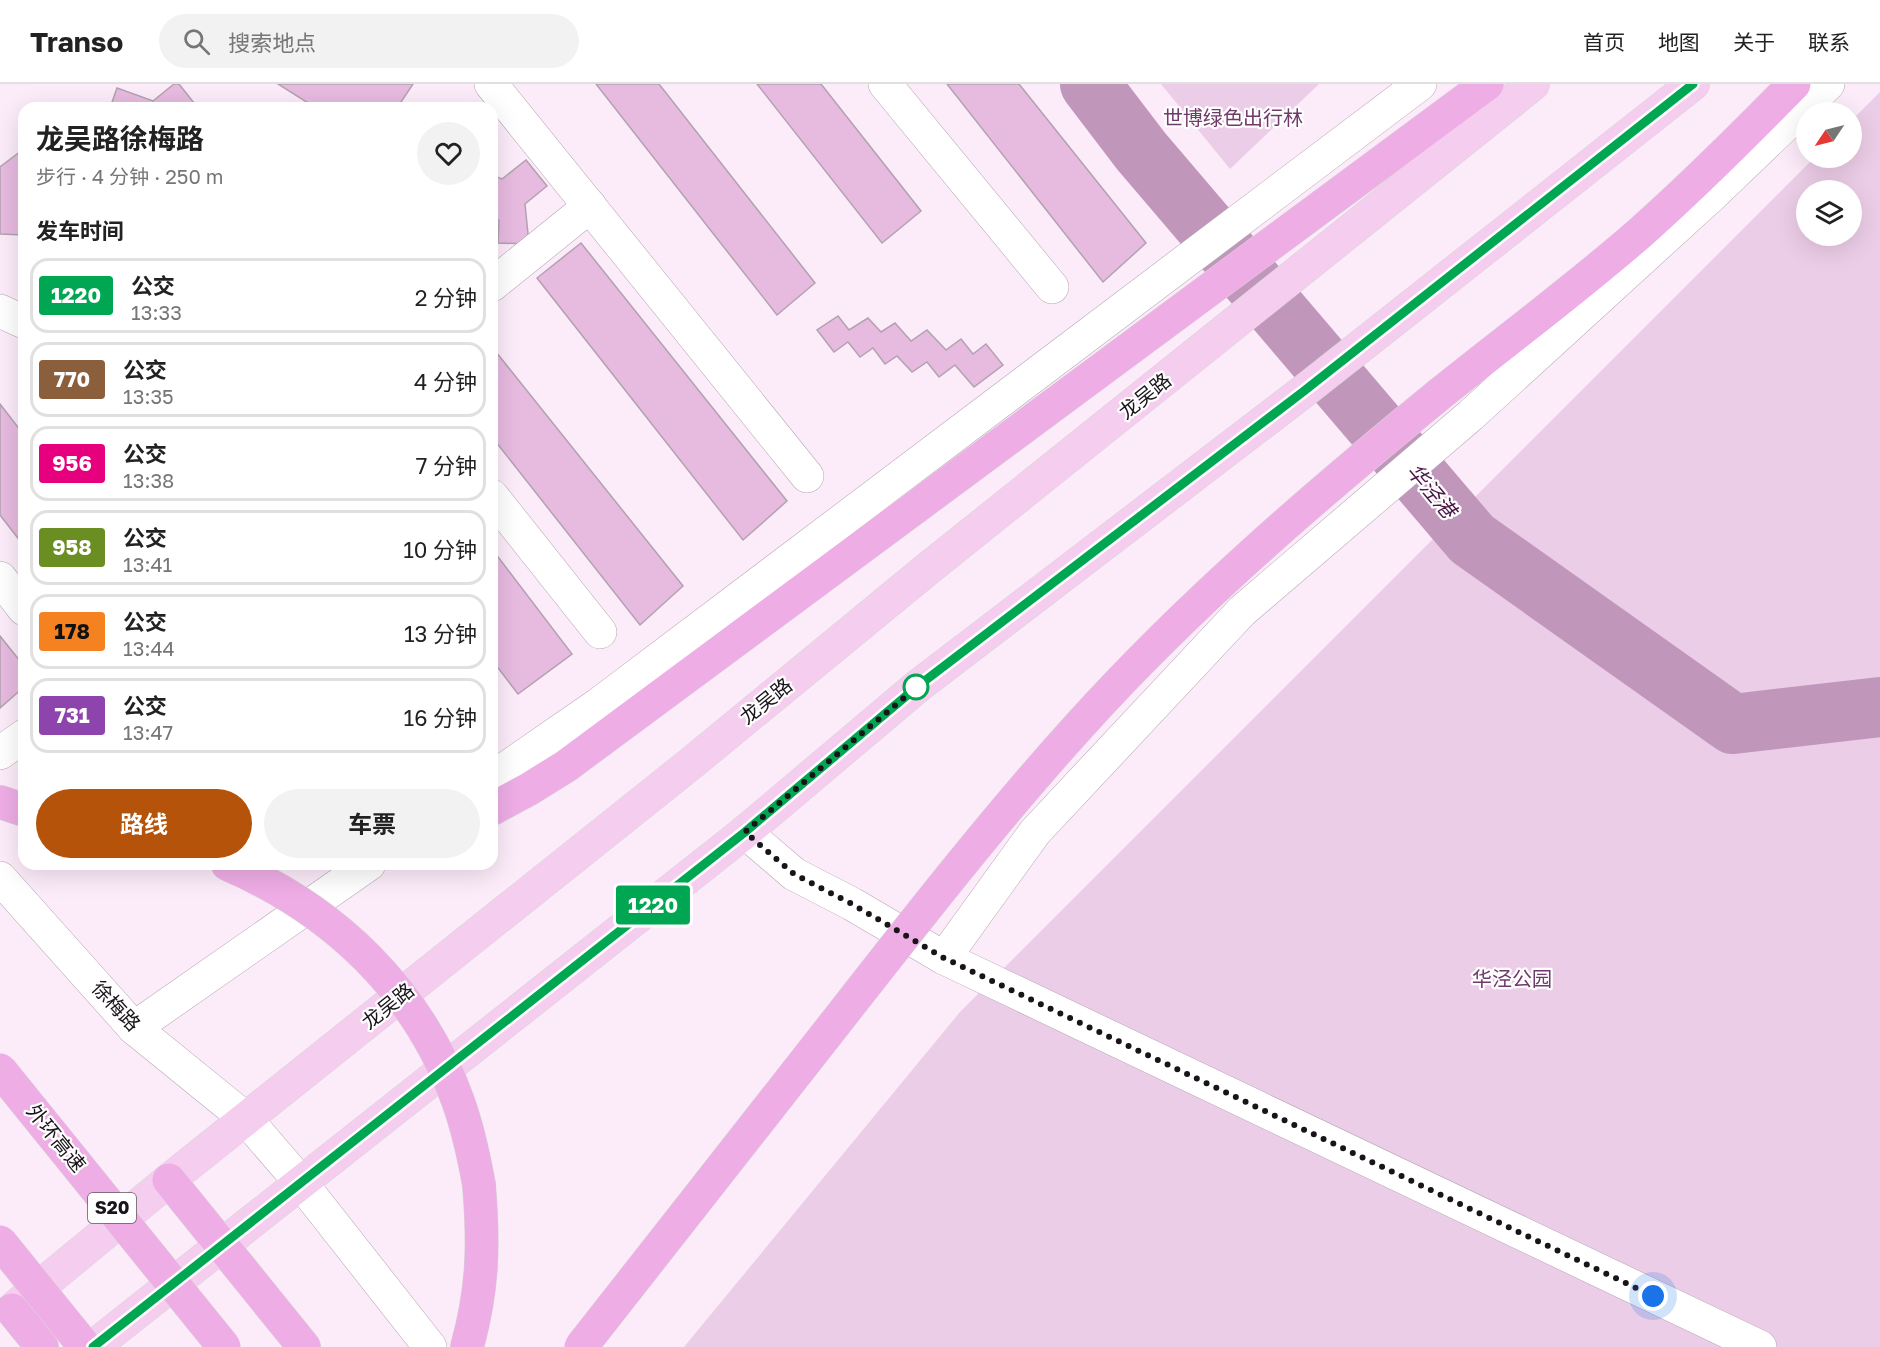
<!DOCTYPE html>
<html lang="zh">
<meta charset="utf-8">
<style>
body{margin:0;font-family:"Golos Text","Noto Sans SC",sans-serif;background:#f2f2f2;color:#222;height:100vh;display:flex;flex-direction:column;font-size:22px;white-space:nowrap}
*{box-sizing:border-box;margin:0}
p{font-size:20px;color:#767676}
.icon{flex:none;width:33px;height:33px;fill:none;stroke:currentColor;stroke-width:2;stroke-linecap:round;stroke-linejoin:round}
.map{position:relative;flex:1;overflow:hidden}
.sheet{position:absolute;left:18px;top:18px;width:480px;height:768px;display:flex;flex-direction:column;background:#fff;border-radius:18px;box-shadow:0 6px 24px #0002}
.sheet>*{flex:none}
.badge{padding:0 12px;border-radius:4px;font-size:21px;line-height:39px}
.needle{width:39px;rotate:235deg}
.controls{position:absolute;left:1796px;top:18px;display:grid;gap:12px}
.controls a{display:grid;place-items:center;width:66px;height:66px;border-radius:50%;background:#fff;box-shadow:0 6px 24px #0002;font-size:30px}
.you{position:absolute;width:30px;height:30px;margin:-15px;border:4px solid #fff;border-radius:50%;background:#1a73e8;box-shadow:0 0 0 9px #1a73e833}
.map>.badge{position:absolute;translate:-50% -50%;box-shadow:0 0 0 3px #fff}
h2{padding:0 18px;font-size:22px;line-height:54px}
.round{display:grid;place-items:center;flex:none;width:63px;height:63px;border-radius:32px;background:#f2f2f2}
.headline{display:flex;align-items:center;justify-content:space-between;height:102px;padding:0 18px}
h1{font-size:28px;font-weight:700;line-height:45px}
.button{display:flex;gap:12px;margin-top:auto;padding:12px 18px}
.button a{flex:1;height:69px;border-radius:36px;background:#b45309;color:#fff;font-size:24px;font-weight:700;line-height:69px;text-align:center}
.button a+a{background:#f2f2f2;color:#222}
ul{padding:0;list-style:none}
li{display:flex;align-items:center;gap:18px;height:75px;margin:0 12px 9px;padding:0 6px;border:3px solid #e0e0e0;border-radius:18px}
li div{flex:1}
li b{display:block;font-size:22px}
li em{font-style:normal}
li .badge{min-width:66px;font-weight:700;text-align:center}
header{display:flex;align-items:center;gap:36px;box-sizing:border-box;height:84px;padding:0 30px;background:#fff;border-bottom:2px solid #e0e0e0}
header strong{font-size:28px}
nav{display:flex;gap:33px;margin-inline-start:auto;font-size:21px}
.search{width:420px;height:54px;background:#f2f2f2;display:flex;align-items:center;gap:15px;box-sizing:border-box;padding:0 21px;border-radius:33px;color:#767676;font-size:22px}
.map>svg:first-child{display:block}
</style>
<header>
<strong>Transo</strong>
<div class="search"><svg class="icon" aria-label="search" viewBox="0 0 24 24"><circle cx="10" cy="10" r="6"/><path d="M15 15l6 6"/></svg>搜索地点</div>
<nav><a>首页</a><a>地图</a><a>关于</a><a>联系</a></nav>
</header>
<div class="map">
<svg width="1880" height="1263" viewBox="0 0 1880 1263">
<rect width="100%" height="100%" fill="#fcebf9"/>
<!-- green -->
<g fill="#eccde7" fill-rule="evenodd">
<path d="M1161,0H1319L1230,85Z"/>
<path d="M1880,8V1263H684L960,928L1814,74H1851V37ZM1806,106H1851V152H1806Z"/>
</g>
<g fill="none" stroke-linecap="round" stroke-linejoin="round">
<!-- river -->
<path stroke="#c196bb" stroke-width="60" d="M1090,0L1141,67L1472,455L1733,640L1880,623"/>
</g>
<!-- building -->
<g fill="#e7bae0" stroke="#b2a2af" stroke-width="1.5">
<path d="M174,0H179L198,24H110L117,4L153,17Z"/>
<path d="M278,0H413L397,24H316Z"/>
<path d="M596,0H659L815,199L777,231Z"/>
<path d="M757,0H821L921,127L882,159Z"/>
<path d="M947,0H1019L1146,159L1103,198Z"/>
<path d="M21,67L24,71V108L19,112L23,151L0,150V83Z"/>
<path d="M526,76L547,102L525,120L529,160L498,159L499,137L492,127V91L502,95Z"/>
<path d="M581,159L787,417L743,456L537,194Z"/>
<path d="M838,232L849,246L868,234L881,248L895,239L911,257L927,246L946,266L961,255L973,270L986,260L1003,281L974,303L955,281L939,293L927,278L912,288L897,272L885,280L873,264L860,273L848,258L834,268L817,246Z"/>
<path d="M492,263L683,502L640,541L492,353Z"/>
<path d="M0,320L24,351V462L0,431Z"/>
<path d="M492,465L572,570L518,610L492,576Z"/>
<path d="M0,552L24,582V603L0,624Z"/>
</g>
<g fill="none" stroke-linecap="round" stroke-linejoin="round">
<defs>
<g id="street">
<path d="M491,0L807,392"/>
<path d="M885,0L1052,203"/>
<path d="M492,201L590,122"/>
<path d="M0,227L24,238"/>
<path d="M492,412L600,548"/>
<path d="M0,494L24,525"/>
<path d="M0,669L24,652"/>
<path d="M492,694L599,620L1420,0"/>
<path d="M745,748L794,790L852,820L944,874L1760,1263"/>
<path d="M0,794L134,944L246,1035L301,1099L430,1263"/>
<path d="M944,874L1035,748L1242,527L1471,331L1712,111L1828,0"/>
<path d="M134,944L369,780"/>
</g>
<g id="primary">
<path d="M15,1223L169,1096L689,681L925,487L1533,0"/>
<path d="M93,1263L745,748L918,602L1304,307L1693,0"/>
</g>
<g id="highway">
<path d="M1441,309C1507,256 1576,205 1640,149C1694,101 1744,51 1794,0"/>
<path d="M0,718L24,726"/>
<path d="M492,725L529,705L566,682L1487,0"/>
<path d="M169,1096L304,1263"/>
<path d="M12,1226L42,1263"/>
<path d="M467,1263C483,1205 484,1161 479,1101"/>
</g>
</defs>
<!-- street casing -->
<use href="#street" stroke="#b5a6b3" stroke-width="34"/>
<!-- primary casing -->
<use href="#primary" stroke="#d6d5d6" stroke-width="34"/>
<!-- highway casing -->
<use href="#highway" stroke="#d6d5d6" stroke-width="34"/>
<!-- street -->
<use href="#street" stroke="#fff" stroke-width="33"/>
<!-- primary -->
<use href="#primary" stroke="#f5ceef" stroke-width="33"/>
<!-- highway -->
<use href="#highway" stroke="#eeade5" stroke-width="33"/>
<defs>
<g id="highway-bridge">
<path d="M227,780C334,826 418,906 458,1017C468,1045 474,1073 479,1101"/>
<path d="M0,986L224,1263"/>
<path d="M0,1158L85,1263"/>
<path d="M581,1263C665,1156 749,1049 833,942C913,840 992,738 1079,642C1189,520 1314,413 1441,309"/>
</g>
</defs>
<!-- highway-bridge casing -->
<use href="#highway-bridge" stroke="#d6d5d6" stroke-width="34" stroke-linecap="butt"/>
<!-- highway-bridge -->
<use href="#highway-bridge" stroke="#eeade5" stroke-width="33"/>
</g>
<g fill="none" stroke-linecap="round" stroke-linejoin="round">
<defs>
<path id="line" d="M93,1263L745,748L918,602L1304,307L1693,0"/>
</defs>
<!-- line casing -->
<use href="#line" stroke="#fff" stroke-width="14"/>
<!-- line -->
<use href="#line" stroke="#00a651" stroke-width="9"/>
<!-- walk -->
<path stroke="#191419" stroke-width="6" stroke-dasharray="0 10.8" d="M916,603L918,602L745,748L794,790L852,820L944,874L1653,1212"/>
</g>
<!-- markers -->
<circle fill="#fff" stroke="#00a651" stroke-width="3" cx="916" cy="603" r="12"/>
<g text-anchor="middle" stroke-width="4.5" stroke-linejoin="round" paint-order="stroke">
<!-- shield labels -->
<rect fill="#fefefe" stroke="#5e5a5e" stroke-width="1.5" x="88" y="1109" width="48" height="30" rx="4.5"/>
<g font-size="18" font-weight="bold" fill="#191419">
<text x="112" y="1130">S20</text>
</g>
<!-- park labels -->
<g font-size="20" fill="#703a6a" stroke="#fefefe">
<text x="1233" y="41">世博绿色出行林</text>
<text x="1512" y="902">华泾公园</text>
</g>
<!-- street labels -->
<g font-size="20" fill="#191419" stroke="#fefefe">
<text transform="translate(1145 312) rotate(-39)" y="7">龙吴路</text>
<text transform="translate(766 617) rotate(-39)" y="7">龙吴路</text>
<text transform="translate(116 922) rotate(47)" y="7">徐梅路</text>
<text transform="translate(388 922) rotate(-39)" y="7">龙吴路</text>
<text transform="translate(56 1054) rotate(51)" y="7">外环高速</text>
</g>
<!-- water labels -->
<g font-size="21" font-style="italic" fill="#4a1646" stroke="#fefefe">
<text transform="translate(1431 407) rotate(50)" y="7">华泾港</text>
</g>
</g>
</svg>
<div class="controls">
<a><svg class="needle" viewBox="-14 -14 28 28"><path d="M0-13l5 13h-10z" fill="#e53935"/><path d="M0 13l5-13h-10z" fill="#767676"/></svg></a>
<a><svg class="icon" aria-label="layers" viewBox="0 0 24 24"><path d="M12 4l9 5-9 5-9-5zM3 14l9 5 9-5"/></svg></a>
</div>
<div class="you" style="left:1653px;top:1212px"></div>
<b class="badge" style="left:653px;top:821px;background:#00a651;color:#fff">1220</b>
<section class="sheet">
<div class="headline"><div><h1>龙吴路徐梅路</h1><p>步行 · 4 分钟 · 250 m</p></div><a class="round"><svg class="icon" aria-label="heart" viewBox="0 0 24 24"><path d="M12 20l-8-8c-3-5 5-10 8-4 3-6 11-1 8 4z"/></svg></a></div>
<h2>发车时间</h2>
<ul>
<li><span class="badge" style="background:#00a651;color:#fff">1220</span><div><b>公交</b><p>13:33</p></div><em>2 分钟</em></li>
<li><span class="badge" style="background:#8b5e3c;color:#fff">770</span><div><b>公交</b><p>13:35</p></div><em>4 分钟</em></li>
<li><span class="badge" style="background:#e6007e;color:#fff">956</span><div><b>公交</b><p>13:38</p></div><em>7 分钟</em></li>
<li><span class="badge" style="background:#6b8e23;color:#fff">958</span><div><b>公交</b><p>13:41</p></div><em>10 分钟</em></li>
<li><span class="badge" style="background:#f58220;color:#111">178</span><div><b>公交</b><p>13:44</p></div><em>13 分钟</em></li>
<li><span class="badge" style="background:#8e44ad;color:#fff">731</span><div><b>公交</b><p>13:47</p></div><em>16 分钟</em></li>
</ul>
<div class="button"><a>路线</a><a>车票</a></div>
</section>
</div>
